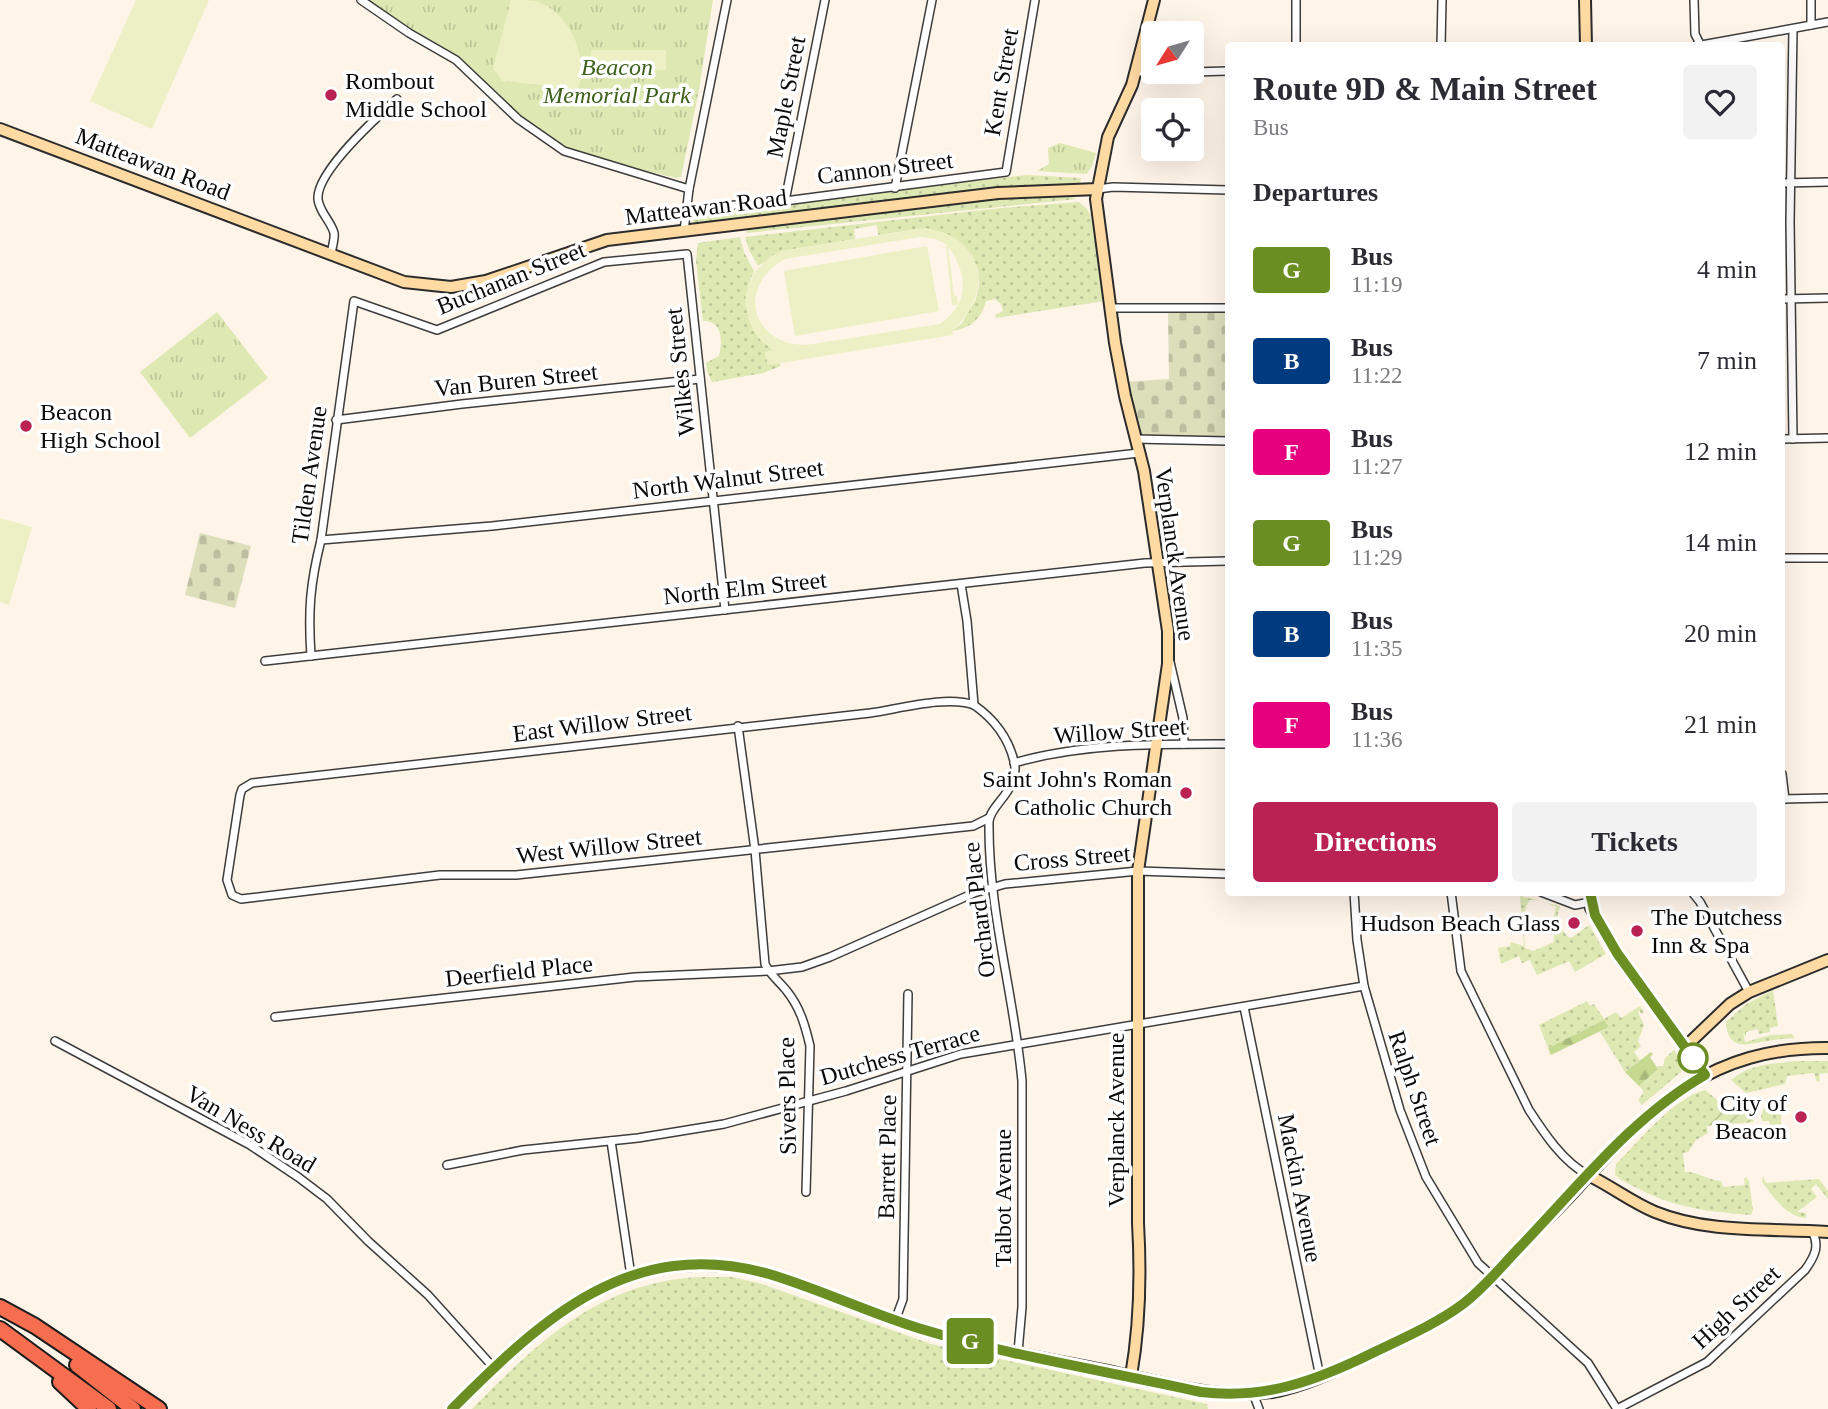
<!DOCTYPE html>
<style>
body{margin:0;font-family:Georgia,serif;background:#f2f2f3;color:#2b2b33;height:100vh;display:flex;flex-direction:column;font-size:26px;white-space:nowrap}
*{box-sizing:border-box;margin:0}
p{font-size:23px;color:#7c7c81}
.icon{flex:none;width:38px;height:38px;fill:none;stroke:currentColor;stroke-width:2;stroke-linecap:round;stroke-linejoin:round}
.map{position:relative;flex:1;overflow:hidden}
.details{position:absolute;left:1225px;top:42px;width:560px;height:854px;display:flex;flex-direction:column;background:#fff;border-radius:7px;box-shadow:0 7px 28px #0002}
.details>*{flex:none}
.badge{padding:0 14px;border-radius:5px;font-size:24px;line-height:46px}
.needle{width:46px;rotate:233deg}
.buttons{position:absolute;left:1141px;top:21px;display:grid;gap:14px}
.buttons a{display:grid;place-items:center;width:63px;height:63px;border-radius:7px;background:#fff;box-shadow:0 7px 28px #0002;font-size:35px}
.map>.badge{position:absolute;translate:-50% -50%;box-shadow:0 0 0 4px #fff}
h2{padding:0 28px;font-size:26px;line-height:63px}
.round{display:grid;place-items:center;flex:none;width:74px;height:74px;border-radius:7px;background:#f2f2f3}
.summary{display:flex;align-items:center;justify-content:space-between;height:119px;padding:0 28px}
h1{font-size:33px;font-weight:600;line-height:52px}
.cta{display:flex;gap:14px;margin-top:auto;padding:14px 28px}
.cta a{flex:1;height:80px;border-radius:7px;background:#ba2254;color:#fff;font-size:28px;font-weight:600;line-height:80px;text-align:center}
.cta a+a{background:#f2f2f3;color:#2b2b33}
ul{padding:0;list-style:none}
li{display:flex;align-items:center;gap:21px;height:91px;padding:0 28px}
li div{flex:1}
li b{display:block;font-size:26px}
li em{font-style:normal}
li .badge{min-width:77px;font-weight:700;text-align:center}
.map>svg:first-child{display:block}
</style>
<div class="map">
<svg width="1828" height="1409" viewBox="0 0 1828 1409">
<defs>
<pattern id="grass-dots" width="8" height="8" patternUnits="userSpaceOnUse" patternTransform="scale(1.75)"><rect width="8" height="8" fill="#dde8b2"/><path d="M2 2h.1M6 6h.1" fill="none" stroke="#bcc698" stroke-width="1.8" stroke-linecap="round"/></pattern>
<pattern id="forest-firs" width="22" height="20" patternUnits="userSpaceOnUse" patternTransform="scale(1.75)"><rect width="22" height="20" fill="#c6d991"/><path d="M5 1l3.5 6h-7zM16 11l3.5 6h-7z" fill="#a9b97c"/></pattern>
<pattern id="cemetery-stones" width="16" height="16" patternUnits="userSpaceOnUse" patternTransform="scale(1.75)"><rect width="16" height="16" fill="#dddfbb"/><path d="M2 7V4a2 2 0 0 1 4 0v3zM10 15v-3a2 2 0 0 1 4 0v3z" fill="#bcbe9f"/></pattern>
<pattern id="park-tufts" width="24" height="20" patternUnits="userSpaceOnUse" patternTransform="scale(1.75)"><rect width="24" height="20" fill="#dde8b2"/><path d="M3 7l-1-3M5 7V3M7 7l1-3M15 17l-1-3M17 17v-4M19 17l1-3" fill="none" stroke="#bcc698"/></pattern>
<pattern id="garden-furrows" width="10" height="10" patternUnits="userSpaceOnUse" patternTransform="scale(1.75)"><rect width="10" height="10" fill="#dde8b2"/><path d="M-1 1l2-2M0 10L10 0M9 11l2-2" fill="none" stroke="#bcc698"/></pattern>
</defs>
<rect width="100%" height="100%" fill="#fff4e8"/>
<!-- grass -->
<g fill="url(#grass-dots)">
<path d="M1027,175L1081,178L1080,186L1066,184L994,188L699,225L693,222L691,216Z"/>
<path d="M1070,197L1077,199L746,233L748,229L998,198Z"/>
<path d="M1079,202L1087,209L1091,216L1104,301L996,318L995,315L1003,311L1001,304L995,299L986,301C981,320 970,328 952,331L962,323L976,299L979,285L978,270L972,255L925,228L878,235L877,225L854,229L855,239L781,251L758,266L749,250L745,237L1001,208Z"/>
<path d="M740,237L744,252L754,271C739,301 746,331 774,350L765,353L768,364L779,363L781,366L763,373L712,382L707,371L706,363L719,356C723,341 722,320 703,321L696,261L698,243Z"/>
<path d="M1520,896L1538,900H1529L1523,916L1525,948L1533,951L1554,942L1553,921L1556,907L1547,903L1560,906L1556,921L1567,936L1571,938L1589,925L1606,954L1575,972L1569,961L1537,975L1530,960L1522,963L1519,956L1501,964L1498,948L1510,946L1511,942L1524,946Z"/>
<path d="M1773,990L1778,1026L1770,1028V1032L1759,1034L1758,1029L1746,1032V1038L1743,1032L1745,1042L1771,1035L1792,1034L1795,1038C1785,1039 1776,1039 1767,1041C1746,1045 1728,1051 1726,1022L1745,1005Z"/>
<path d="M1587,1001L1590,1006L1594,1004L1604,1019L1616,1012L1621,1018L1640,1006L1644,1012L1642,1014L1639,1011L1638,1012L1644,1025L1638,1041L1641,1046L1634,1052L1640,1060L1625,1072L1600,1032L1609,1027L1604,1020L1548,1048L1539,1025Z"/>
<path d="M1674,1050L1682,1062L1681,1072L1642,1105L1638,1100L1644,1092L1639,1086L1658,1069L1657,1066H1663L1665,1058Z"/>
<path d="M1796,1061H1828V1073L1819,1074L1820,1081L1817,1082L1814,1073L1787,1076L1785,1084L1746,1093L1731,1080C1750,1064 1773,1064 1796,1061Z"/>
<path d="M1705,1090L1726,1107L1705,1118L1708,1133L1696,1140L1688,1152L1683,1153L1685,1172C1696,1171 1708,1180 1721,1181L1723,1187L1745,1185L1744,1179L1746,1177L1749,1181L1753,1210L1751,1215C1711,1212 1675,1208 1639,1189C1631,1185 1622,1181 1615,1175L1616,1164C1639,1142 1673,1098 1705,1090Z"/>
<path d="M1786,1097L1788,1109L1782,1110L1780,1130L1770,1131L1769,1121H1762L1761,1116L1767,1101Z"/>
<path d="M1763,1176L1766,1183L1819,1179L1828,1191V1199L1816,1184L1811,1189L1817,1197L1797,1212L1806,1213V1218C1786,1217 1774,1197 1762,1182Z"/>
<path d="M699,1277H731L759,1283L931,1344L1207,1404L1208,1409H472C538,1342 599,1282 699,1277Z"/>
</g>
<!-- forest -->
<g fill="url(#forest-firs)">
<path d="M1604,1020L1609,1027L1551,1055L1548,1048Z"/>
<path d="M1651,1052L1653,1054L1650,1057L1658,1069L1639,1086L1625,1072Z"/>
</g>
<!-- cemetery -->
<g fill="url(#cemetery-stones)">
<path d="M1228,308V440L1135,439L1122,382L1169,379L1168,309Z"/>
<path d="M200,533L251,546L235,608L185,595Z"/>
</g>
<!-- park -->
<g fill="url(#park-tufts)">
<path d="M361,0H713L699,90L681,177L676,178L564,151L518,119L456,60Z"/>
<path d="M1060,143L1096,153L1092,166L1087,174L1037,171L1049,164L1048,148Z"/>
<path d="M217,312L268,378L190,438L140,372Z"/>
</g>
<!-- garden -->
<path fill="url(#garden-furrows)" d="M1749,1105L1754,1122L1706,1126L1705,1118C1711,1115 1719,1107 1726,1107C1735,1106 1740,1108 1749,1105Z"/>
<!-- pitch -->
<g fill="#edf0c4" fill-rule="evenodd">
<path d="M136,0H209L152,129L90,101Z"/>
<path d="M511,0C520,0 531,0 539,2C571,15 588,56 578,89L502,81L493,68Z"/>
<path d="M591,50H666V70L591,71Z"/>
<path d="M925,228C984,235 995,294 952,331L953,335L768,365L765,352L774,350L762,342L753,330L745,305L746,293L753,274L769,257L781,251ZM920,237L935,239L948,245L946,246L952,305L958,304L957,296L954,295L948,246C968,274 970,303 940,324L806,345C751,345 736,286 785,259Z"/>
<path d="M927,246L939,311L795,336L784,271Z"/>
<path d="M0,518L32,527L9,605L0,602Z"/>
</g>
<g fill="none" stroke-linecap="round" stroke-linejoin="round">
<defs>
<g id="street">
<path d="M361,0L409,33L456,60L518,119L564,151L689,189"/>
<path d="M1296,0V46"/>
<path d="M1694,0L1695,34L1701,46"/>
<path d="M1811,0V25"/>
<path d="M1441,46L1442,0"/>
<path d="M1696,46L1828,22"/>
<path d="M1136,72H1170"/>
<path d="M1192,72L1228,71"/>
<path d="M1782,183L1828,182"/>
<path d="M895,188L932,0"/>
<path d="M1098,189L1113,187L1228,190"/>
<path d="M785,201L825,0"/>
<path d="M686,209L785,201L1006,172L1035,0"/>
<path d="M684,231L689,189L727,0"/>
<path d="M331,254C332,247 335,239 334,233C331,221 319,212 318,199C316,172 377,117 397,99"/>
<path d="M1782,299L1828,298"/>
<path d="M1111,308H1228"/>
<path d="M336,420L462,404L700,379"/>
<path d="M1135,439L1228,441"/>
<path d="M1782,439L1828,438"/>
<path d="M1793,439L1790,222L1793,29"/>
<path d="M321,540L492,526L1139,453"/>
<path d="M1782,558H1828"/>
<path d="M961,584L967,621L974,705C994,719 1008,737 1014,761C1021,790 989,805 989,822C988,910 1014,994 1022,1081V1307L1018,1352"/>
<path d="M311,656C308,611 310,584 321,540L354,301L437,330L604,262L687,254L725,610"/>
<path d="M265,661L1145,563L1228,561"/>
<path d="M1170,662L1183,718L1184,744"/>
<path d="M974,705C947,695 899,709 870,713L252,783L242,789L240,795L227,880L232,895L241,899L440,875H516L973,826L989,818"/>
<path d="M738,726L755,850L765,964C770,975 779,981 786,990C800,1007 805,1025 810,1046L806,1192"/>
<path d="M1014,763C1083,743 1158,744 1228,744"/>
<path d="M1782,774L1785,799"/>
<path d="M1782,799L1828,798"/>
<path d="M1354,892L1357,940L1364,986L1400,1110L1426,1177L1478,1263L1588,1363L1617,1409L1707,1362L1805,1270C1815,1256 1820,1246 1812,1231"/>
<path d="M1451,892L1461,971L1529,1110C1544,1133 1563,1162 1588,1175"/>
<path d="M1541,892L1575,905L1590,902"/>
<path d="M1692,892L1700,902L1749,992"/>
<path d="M1244,1007L1320,1377"/>
<path d="M275,1017L635,977L768,971L802,967L830,957L974,893L1005,884L1138,871L1228,874"/>
<path d="M55,1041L250,1145L298,1177L327,1199L368,1241L428,1295L494,1368"/>
<path d="M611,1141L631,1276"/>
<path d="M447,1165L523,1150L638,1138L724,1124L846,1091L961,1054L1364,986"/>
<path d="M895,1321L903,1299L908,994"/>
<path d="M1253,1393L1259,1409"/>
</g>
<g id="secondary">
<path d="M1585,0L1586,46"/>
<path d="M0,129L404,282L451,287L486,281L607,240L998,193L1098,189"/>
<path d="M1590,892L1591,908L1617,953L1705,1075"/>
<path d="M1685,1047L1730,1004L1749,992L1828,960"/>
<path d="M1588,1175C1611,1186 1631,1202 1655,1212C1709,1234 1771,1228 1828,1232"/>
<path d="M1131,1376C1140,1325 1141,1274 1138,1223V871L1168,664V631L1144,471L1125,396L1115,343L1096,199L1108,137L1132,85L1154,0"/>
<path d="M452,1409C539,1322 623,1241 756,1271C805,1282 850,1305 896,1321C968,1346 1044,1358 1117,1373C1169,1384 1218,1400 1272,1392C1307,1386 1341,1368 1374,1352C1404,1338 1436,1324 1463,1304C1484,1288 1501,1267 1518,1249C1538,1228 1559,1208 1578,1187C1652,1105 1711,1047 1828,1048"/>
</g>
<g id="highway">
<path d="M0,1307L35,1326L159,1409"/>
<path d="M0,1329L109,1409"/>
<path d="M77,1365L133,1409"/>
<path d="M60,1382L89,1409"/>
</g>
</defs>
<!-- street casing -->
<use href="#street" stroke="#3d3d3d" stroke-width="10"/>
<!-- secondary casing -->
<use href="#secondary" stroke="#2c2c2c" stroke-width="14"/>
<!-- highway casing -->
<use href="#highway" stroke="#1b1b1b" stroke-width="18"/>
<!-- street -->
<use href="#street" stroke="#fff" stroke-width="7"/>
<!-- secondary -->
<use href="#secondary" stroke="#ffdba3" stroke-width="10"/>
<!-- highway -->
<use href="#highway" stroke="#f66d4f" stroke-width="14"/>
</g>
<g fill="none" stroke-linecap="round" stroke-linejoin="round">
<defs>
<path id="line" d="M452,1409C542,1319 630,1235 769,1274C819,1289 867,1312 918,1328C1010,1356 1107,1371 1201,1392C1260,1399 1307,1384 1360,1359C1394,1342 1432,1327 1463,1304C1484,1288 1501,1267 1519,1248C1578,1187 1632,1117 1705,1075L1617,953L1595,915L1590,892"/>
</defs>
<!-- line casing -->
<use href="#line" stroke="#fff" stroke-width="16"/>
<!-- line -->
<use href="#line" stroke="#6b8e23" stroke-width="10"/>
</g>
<!-- markers -->
<g fill="#ba2254" stroke="#fff" stroke-width="2.5">
<circle cx="331" cy="95" r="7"/>
<circle cx="26" cy="426" r="7"/>
<circle cx="1186" cy="793" r="7"/>
<circle cx="1574" cy="923" r="7"/>
<circle cx="1637" cy="931" r="7"/>
<circle cx="1801" cy="1117" r="7"/>
</g>
<circle fill="#fff" stroke="#6b8e23" stroke-width="3.5" cx="1693" cy="1058" r="14"/>
<g text-anchor="middle" stroke-width="7" stroke-linejoin="round" paint-order="stroke">
<!-- park labels -->
<g font-size="24" font-style="italic" fill="#3d611b" stroke="#fff">
<text x="617" y="75">Beacon<tspan x="617" dy="28">Memorial Park</tspan></text>
</g>
<!-- poi labels -->
<g font-size="24" fill="#0a0a0a" stroke="#fff" text-anchor="start">
<text x="345" y="89">Rombout<tspan x="345" dy="28">Middle School</tspan></text>
<text x="40" y="420">Beacon<tspan x="40" dy="28">High School</tspan></text>
<text x="1172" y="787" text-anchor="end">Saint John's Roman<tspan x="1172" dy="28">Catholic Church</tspan></text>
<text x="1651" y="925">The Dutchess<tspan x="1651" dy="28">Inn &amp; Spa</tspan></text>
<text x="1560" y="931" text-anchor="end">Hudson Beach Glass</text>
<text x="1787" y="1111" text-anchor="end">City of<tspan x="1787" dy="28">Beacon</tspan></text>
</g>
<!-- street labels -->
<g font-size="24" fill="#0a0a0a" stroke="#fff">
<text transform="translate(1001 82) rotate(-80)" y="8">Kent Street</text>
<text transform="translate(786 97) rotate(-79)" y="8">Maple Street</text>
<text transform="translate(153 164) rotate(21)" y="8">Matteawan Road</text>
<text transform="translate(885 168) rotate(-7)" y="8">Cannon Street</text>
<text transform="translate(706 207) rotate(-7)" y="8">Matteawan Road</text>
<text transform="translate(511 278) rotate(-22)" y="8">Buchanan Street</text>
<text transform="translate(680 372) rotate(-96)" y="8">Wilkes Street</text>
<text transform="translate(516 380) rotate(-6)" y="8">Van Buren Street</text>
<text transform="translate(309 475) rotate(-82)" y="8">Tilden Avenue</text>
<text transform="translate(728 479) rotate(-7)" y="8">North Walnut Street</text>
<text transform="translate(1175 554) rotate(82)" y="8">Verplanck Avenue</text>
<text transform="translate(745 588) rotate(-6)" y="8">North Elm Street</text>
<text transform="translate(602 723) rotate(-7)" y="8">East Willow Street</text>
<text transform="translate(1120 731) rotate(-4)" y="8">Willow Street</text>
<text transform="translate(609 846) rotate(-6)" y="8">West Willow Street</text>
<text transform="translate(1072 858) rotate(-5)" y="8">Cross Street</text>
<text transform="translate(979 910) rotate(-97)" y="8">Orchard Place</text>
<text transform="translate(519 971) rotate(-6)" y="8">Deerfield Place</text>
<text transform="translate(900 1055) rotate(-16)" y="8">Dutchess Terrace</text>
<text transform="translate(1415 1088) rotate(71)" y="8">Ralph Street</text>
<text transform="translate(787 1096) rotate(-91)" y="8">Sivers Place</text>
<text transform="translate(1116 1120) rotate(-90)" y="8">Verplanck Avenue</text>
<text transform="translate(251 1129) rotate(31)" y="8">Van Ness Road</text>
<text transform="translate(887 1157) rotate(-89)" y="8">Barrett Place</text>
<text transform="translate(1300 1188) rotate(79)" y="8">Mackin Avenue</text>
<text transform="translate(1003 1198) rotate(-90)" y="8">Talbot Avenue</text>
<text transform="translate(1736 1307) rotate(-43)" y="8">High Street</text>
</g>
</g>
</svg>
<div class="buttons">
<a><svg class="needle" viewBox="-14 -14 28 28"><path d="M0-13l5 13h-10z" fill="#e53935"/><path d="M0 13l5-13h-10z" fill="#7c7c81"/></svg></a>
<a><svg class="icon" aria-label="locate" viewBox="0 0 24 24"><circle cx="12" cy="12" r="6"/><path d="M12 2v4M12 18v4M2 12h4M18 12h4"/></svg></a>
</div>
<b class="badge" style="left:970px;top:1341px;background:#6b8e23;color:#fff">G</b>
<section class="details">
<div class="summary"><div><h1>Route 9D &amp; Main Street</h1><p>Bus</p></div><a class="round"><svg class="icon" aria-label="heart" viewBox="0 0 24 24"><path d="M12 20l-8-8c-3-5 5-10 8-4 3-6 11-1 8 4z"/></svg></a></div>
<h2>Departures</h2>
<ul>
<li><span class="badge" style="background:#6b8e23;color:#fff">G</span><div><b>Bus</b><p>11:19</p></div><em>4 min</em></li>
<li><span class="badge" style="background:#003b80;color:#fff">B</span><div><b>Bus</b><p>11:22</p></div><em>7 min</em></li>
<li><span class="badge" style="background:#e6007e;color:#fff">F</span><div><b>Bus</b><p>11:27</p></div><em>12 min</em></li>
<li><span class="badge" style="background:#6b8e23;color:#fff">G</span><div><b>Bus</b><p>11:29</p></div><em>14 min</em></li>
<li><span class="badge" style="background:#003b80;color:#fff">B</span><div><b>Bus</b><p>11:35</p></div><em>20 min</em></li>
<li><span class="badge" style="background:#e6007e;color:#fff">F</span><div><b>Bus</b><p>11:36</p></div><em>21 min</em></li>
</ul>
<div class="cta"><a>Directions</a><a>Tickets</a></div>
</section>
</div>
